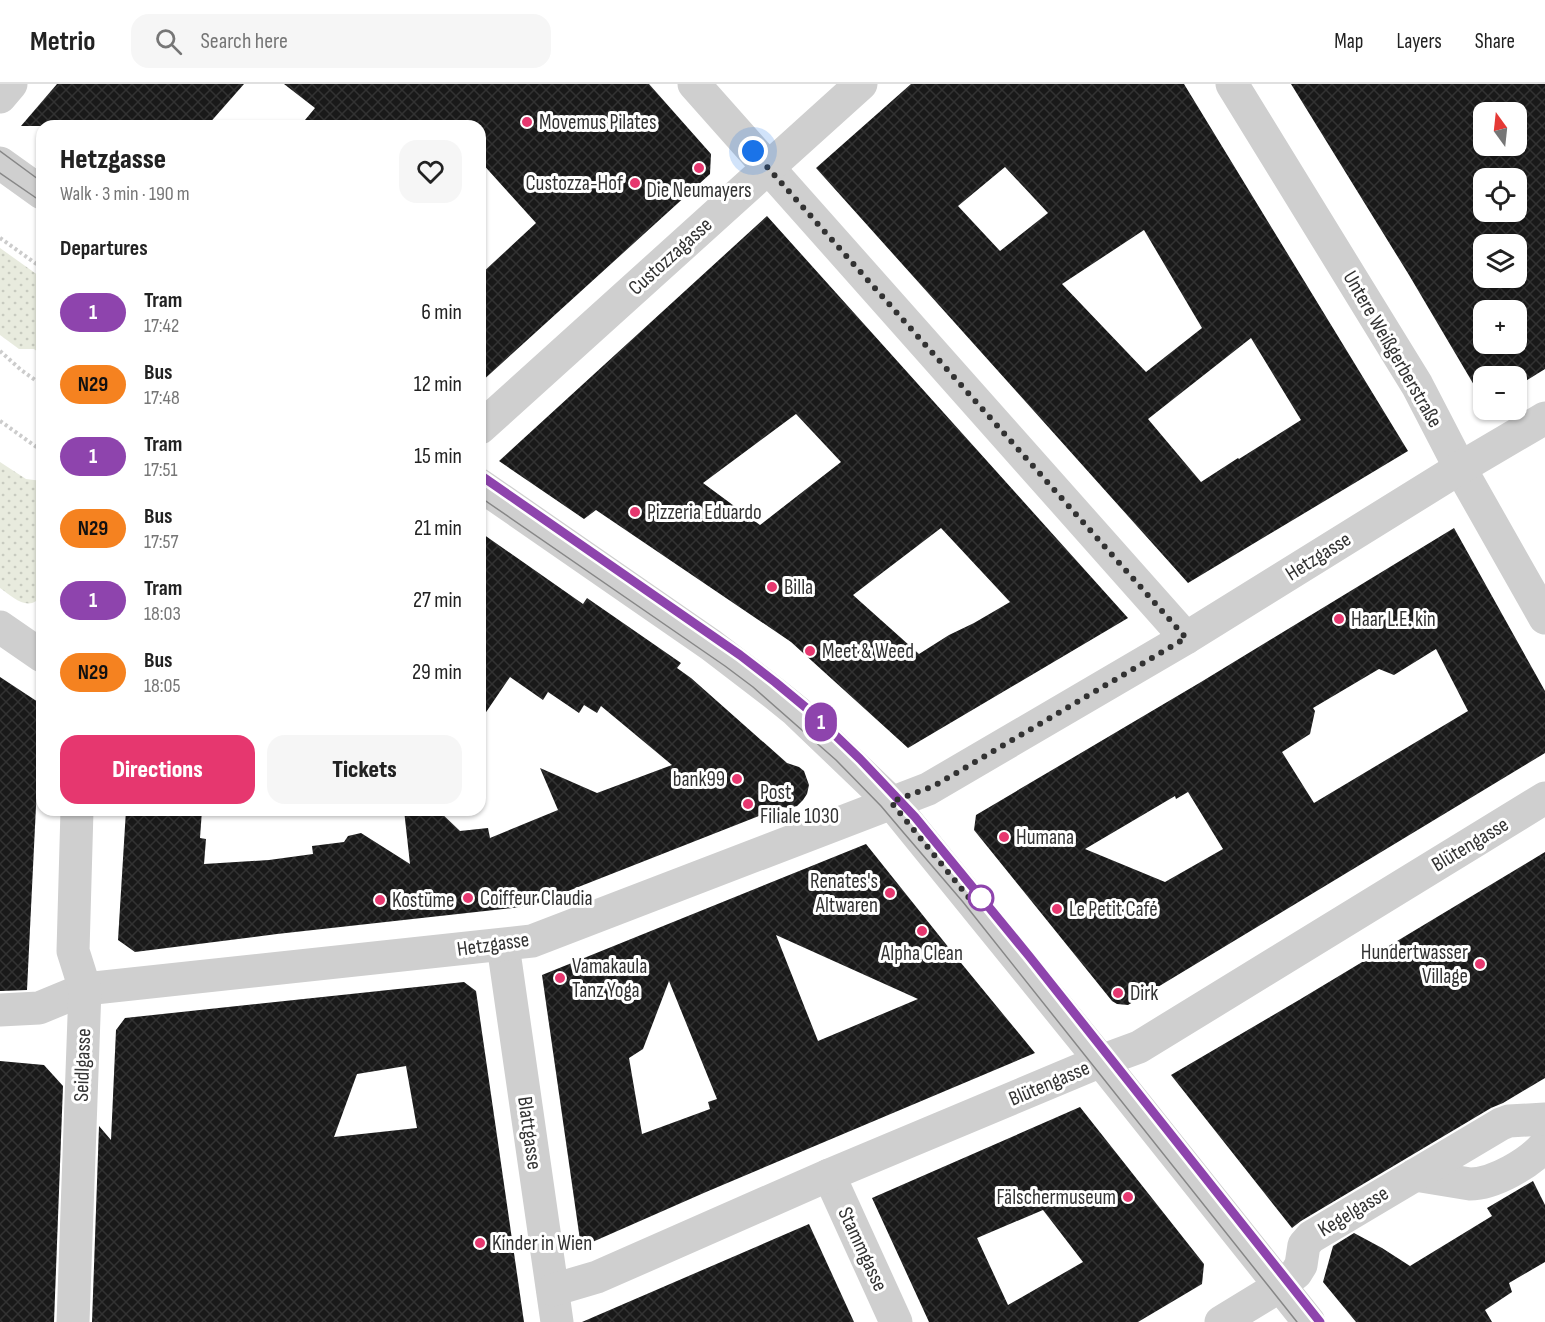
<!DOCTYPE html>
<meta charset="utf-8">
<style>
body{margin:0;font-family:"Sofia Sans Condensed",sans-serif;background:#f6f6f6;color:#222;height:100vh;display:flex;flex-direction:column;font-size:22px;white-space:nowrap}
*{box-sizing:border-box;margin:0}
p{font-size:20px;color:#767676}
.icon{flex:none;width:33px;height:33px;fill:none;stroke:currentColor;stroke-width:2;stroke-linecap:round;stroke-linejoin:round}
.map{position:relative;flex:1;overflow:hidden}
.details{position:absolute;left:36px;top:36px;width:450px;height:696px;display:flex;flex-direction:column;background:#fff;border-radius:18px;box-shadow:0 2px 4px #0004}
.details>*{flex:none}
.badge{padding:0 12px;border-radius:20px;font-size:21px;line-height:39px}
.needle{width:39px;rotate:345deg}
.fabs{position:absolute;left:1473px;top:18px;display:grid;gap:12px}
.fabs a{display:grid;place-items:center;width:54px;height:54px;border-radius:12px;background:#fff;box-shadow:0 2px 4px #0004;font-size:30px}
.you{position:absolute;width:30px;height:30px;margin:-15px;border:4px solid #fff;border-radius:50%;background:#1a73e8;box-shadow:0 0 0 9px #1a73e833}
.map>.badge{position:absolute;translate:-50% -50%;box-shadow:0 0 0 3px #fff}
h2{padding:0 24px;font-size:22px;line-height:54px}
.round{display:grid;place-items:center;flex:none;width:63px;height:63px;border-radius:18px;background:#f6f6f6}
.overview{display:flex;align-items:center;justify-content:space-between;height:102px;padding:0 24px}
h1{font-size:28px;font-weight:800;line-height:45px}
.cta{display:flex;gap:12px;margin-top:auto;padding:12px 24px}
.cta a{flex:1;height:69px;border-radius:18px;background:#e6376f;color:#fff;font-size:24px;font-weight:800;line-height:69px;text-align:center}
.cta a+a{background:#f6f6f6;color:#222}
ul{padding:0;list-style:none}
li{display:flex;align-items:center;gap:18px;height:72px;padding:0 24px}
li div{flex:1}
li b{display:block;font-size:22px}
li em{font-style:normal}
li .badge{min-width:66px;font-weight:700;text-align:center}
header{display:flex;align-items:center;gap:36px;box-sizing:border-box;height:84px;padding:0 30px;background:#fff;border-bottom:2px solid #e0e0e0}
header strong{font-size:28px}
nav{display:flex;gap:33px;margin-inline-start:auto;font-size:21px}
.search{width:420px;height:54px;background:#f6f6f6;display:flex;align-items:center;gap:15px;box-sizing:border-box;padding:0 21px;border-radius:18px;color:#767676;font-size:22px}
.map>svg:first-child{display:block}
</style>
<header>
<strong>Metrio</strong>
<div class="search"><svg class="icon" aria-label="search" viewBox="0 0 24 24"><circle cx="10" cy="10" r="6"/><path d="M15 15l6 6"/></svg>Search here</div>
<nav><a>Map</a><a>Layers</a><a>Share</a></nav>
</header>
<div class="map">
<svg width="1545" height="1238" viewBox="0 0 1545 1238">
<defs>
<pattern id="grass-dots" width="8" height="8" patternUnits="userSpaceOnUse" patternTransform="scale(1.5)"><rect width="8" height="8" fill="#e8ebde"/><path d="M2 2h.1M6 6h.1" fill="none" stroke="#c7cabf" stroke-width="1.8" stroke-linecap="round"/></pattern>
<pattern id="building-cross-hatch" width="8" height="8" patternUnits="userSpaceOnUse" patternTransform="scale(1.5)"><rect width="8" height="8" fill="#191919"/><path d="M0 0l8 8M0 8l8-8" fill="none" stroke="#323232"/></pattern>
</defs>
<rect width="100%" height="100%" fill="#fff"/>
<!-- grass -->
<g fill="url(#grass-dots)">
<path d="M0,164L42,194V271L34,265H19L0,251Z"/>
<path d="M0,378L26,395L42,397V509C31,531 13,513 0,504Z"/>
</g>
<!-- building -->
<g fill="url(#building-cross-hatch)" fill-rule="evenodd">
<path d="M57,0H244L207,42H21Z"/>
<path d="M284,0H649L711,70L710,90L480,299V191L536,139L480,77V42H300L315,24Z"/>
<path d="M911,0H1184L1408,367L1188,499L816,84ZM1005,83L1048,129L1000,167L958,122ZM1144,146L1202,244L1146,288L1062,200ZM1251,254L1301,336L1239,375L1238,374L1201,398L1148,335Z"/>
<path d="M1291,0H1545V285L1516,303V292H1484V312L1481,311L1474,301L1409,191ZM1484,28H1516V62H1484ZM1484,94H1516V128H1484ZM1484,160H1516V194H1484ZM1484,226H1516V260H1484Z"/>
<path d="M767,132L1128,534L908,664L791,558L596,426L584,435L499,377ZM796,330L841,378L760,441L703,399ZM941,444L1010,518L974,539L949,551L919,570L853,511Z"/>
<path d="M1454,444L1545,607V669L1128,921L1117,920L1112,917L974,746L976,731L1201,598ZM1436,565L1468,627L1314,719L1282,668L1310,650L1315,627L1313,624L1379,585L1394,591ZM1188,708L1223,765L1165,798L1085,765L1175,712L1176,715Z"/>
<path d="M480,448L583,520L587,514L681,579L677,584L691,594L787,679L799,683L804,687L809,701L807,710L803,716L797,722L789,724L782,723L530,822L277,850L135,868L118,856L126,726H202L200,754L206,755L204,780L269,776L313,770L312,762L344,758L348,752L361,749L410,780L404,726H438L460,747L488,744L490,754L558,726L540,684L597,709L672,681L601,622L597,629L584,621L579,629L548,608L543,616L510,593L480,637Z"/>
<path d="M0,593L41,620L27,906L1,907H0Z"/>
<path d="M866,760L957,874L1035,969L706,1108L581,1163L542,891ZM776,851L918,915L818,957ZM669,897L717,1015L708,1018L710,1025L642,1050L629,974L643,965Z"/>
<path d="M1545,768V994L1503,1019L1491,1024L1301,1137L1292,1144L1171,991L1299,916Z"/>
<path d="M464,898L476,907L524,1238H92L99,1042L111,1056L116,946L125,934ZM406,982L417,1044L334,1053L357,990Z"/>
<path d="M0,977L44,981L63,1002L54,1238H0Z"/>
<path d="M1080,1023L1204,1180L1202,1200L1138,1238H929L872,1114ZM1043,1126L1083,1178L1008,1221L977,1154Z"/>
<path d="M1533,1097L1545,1121V1178L1509,1199L1512,1208L1485,1226L1492,1238H1356L1323,1198L1333,1162L1354,1149L1382,1164L1410,1182L1492,1132L1487,1124Z"/>
<path d="M809,1140L854,1238H582Z"/>
</g>
<g fill="none" stroke-linecap="round" stroke-linejoin="round">
<!-- path -->
<g stroke="#ccc" stroke-width="4" stroke-dasharray="3 3" stroke-linecap="butt">
<path d="M0,154L42,184"/>
<path d="M0,267L21,286L42,301"/>
<path d="M0,337L42,367"/>
</g>
<!-- minor -->
<g stroke="#cfcfcf" stroke-width="33">
<path d="M694,0L1186,554"/>
<path d="M1232,0L1417,301L1460,384L1545,534"/>
<path d="M0,13L11,0"/>
<path d="M0,79L42,109"/>
<path d="M480,344L861,0"/>
<path d="M480,401L711,561L775,610L796,627L891,718L1101,977L1309,1238"/>
<path d="M0,543L42,572"/>
<path d="M503,861L557,1238"/>
<path d="M0,926L39,924L85,905L532,857L928,705L1186,554L1460,384L1545,334"/>
<path d="M829,1091L896,1238"/>
<path d="M1415,1091L1470,1100C1494,1100 1530,1079 1545,1061"/>
<path d="M553,1206L597,1193L829,1091L1101,977L1139,963L1545,714"/>
<path d="M73,1238L85,905L73,867L77,726"/>
<path d="M1221,1238L1280,1202L1296,1189L1301,1181L1304,1161L1311,1153L1501,1040L1509,1037L1545,1035"/>
</g>
<!-- tram -->
<g stroke="#878787" stroke-width="1.5">
<path d="M0,67L42,98"/>
<path d="M0,89L42,118"/>
<path d="M480,391L740,571L775,598L810,627L865,679L915,733L1029,872L1320,1238"/>
<path d="M480,413L725,582L753,603L836,676L881,722L903,748L963,818L1297,1238"/>
</g>
</g>
<g fill="none" stroke-linecap="round" stroke-linejoin="round">
<defs>
<path id="line" d="M480,391L740,571L775,598L810,627L860,675L915,733L1029,872L1320,1238"/>
</defs>
<!-- line casing -->
<use href="#line" stroke="#fff" stroke-width="14"/>
<!-- line -->
<use href="#line" stroke="#8e44ad" stroke-width="9"/>
<!-- walk -->
<path stroke="#323232" stroke-width="6" stroke-dasharray="0 10.8" d="M753,67L1186,554L934,702L891,718L974,820L981,814"/>
</g>
<!-- markers -->
<g fill="#e6376f" stroke="#fff" stroke-width="2">
<circle cx="527" cy="38" r="6"/>
<circle cx="699" cy="84" r="6"/>
<circle cx="635" cy="99" r="6"/>
<circle cx="635" cy="428" r="6"/>
<circle cx="772" cy="503" r="6"/>
<circle cx="1339" cy="535" r="6"/>
<circle cx="810" cy="567" r="6"/>
<circle cx="737" cy="695" r="6"/>
<circle cx="748" cy="720" r="6"/>
<circle cx="1004" cy="753" r="6"/>
<circle cx="890" cy="809" r="6"/>
<circle cx="468" cy="814" r="6"/>
<circle cx="380" cy="816" r="6"/>
<circle cx="1057" cy="825" r="6"/>
<circle cx="922" cy="847" r="6"/>
<circle cx="1480" cy="880" r="6"/>
<circle cx="560" cy="894" r="6"/>
<circle cx="1118" cy="909" r="6"/>
<circle cx="1128" cy="1113" r="6"/>
<circle cx="480" cy="1159" r="6"/>
</g>
<circle fill="#fff" stroke="#8e44ad" stroke-width="3" cx="981" cy="814" r="12"/>
<g text-anchor="middle" stroke-width="6" stroke-linejoin="round" paint-order="stroke">
<!-- poi labels -->
<g font-size="21" fill="#323232" stroke="#fff" text-anchor="start">
<text x="539" y="45">Movemus Pilates</text>
<text x="623" y="106" text-anchor="end">Custozza-Hof</text>
<text x="699" y="113" text-anchor="middle">Die Neumayers</text>
<text x="647" y="435">Pizzeria Eduardo</text>
<text x="784" y="510">Billa</text>
<text x="1351" y="542">Haar L.E. kin</text>
<text x="822" y="574">Meet &amp; Weed</text>
<text x="725" y="702" text-anchor="end">bank99</text>
<text x="760" y="715">Post<tspan x="760" dy="24">Filiale 1030</tspan></text>
<text x="1016" y="760">Humana</text>
<text x="878" y="804" text-anchor="end">Renates's<tspan x="878" dy="24">Altwaren</tspan></text>
<text x="480" y="821">Coiffeur Claudia</text>
<text x="392" y="823">Kostüme</text>
<text x="1069" y="832">Le Petit Café</text>
<text x="1468" y="875" text-anchor="end">Hundertwasser<tspan x="1468" dy="24">Village</tspan></text>
<text x="922" y="876" text-anchor="middle">Alpha Clean</text>
<text x="572" y="889">Vamakaula<tspan x="572" dy="24">Tanz Yoga</tspan></text>
<text x="1130" y="916">Dirk</text>
<text x="1116" y="1120" text-anchor="end">Fälschermuseum</text>
<text x="492" y="1166">Kinder in Wien</text>
</g>
<!-- street labels -->
<g font-size="21" fill="#323232" stroke="#fff">
<text transform="translate(670 172) rotate(-42)" y="7">Custozzagasse</text>
<text transform="translate(1393 265) rotate(60)" y="7">Untere Weißgerberstraße</text>
<text transform="translate(1318 472) rotate(-32)" y="7">Hetzgasse</text>
<text transform="translate(1470 760) rotate(-31)" y="7">Blütengasse</text>
<text transform="translate(493 860) rotate(-8)" y="7">Hetzgasse</text>
<text transform="translate(82 981) rotate(-88)" y="7">Seidlgasse</text>
<text transform="translate(1049 999) rotate(-23)" y="7">Blütengasse</text>
<text transform="translate(530 1049) rotate(82)" y="7">Blattgasse</text>
<text transform="translate(1353 1127) rotate(-31)" y="7">Kegelgasse</text>
<text transform="translate(863 1165) rotate(65)" y="7">Stammgasse</text>
</g>
</g>
</svg>
<div class="fabs">
<a><svg class="needle" viewBox="-14 -14 28 28"><path d="M0-13l5 13h-10z" fill="#e53935"/><path d="M0 13l5-13h-10z" fill="#767676"/></svg></a>
<a><svg class="icon" aria-label="locate" viewBox="0 0 24 24"><circle cx="12" cy="12" r="6"/><path d="M12 2v4M12 18v4M2 12h4M18 12h4"/></svg></a>
<a><svg class="icon" aria-label="layers" viewBox="0 0 24 24"><path d="M12 4l9 5-9 5-9-5zM3 14l9 5 9-5"/></svg></a>
<a>+</a>
<a>−</a>
</div>
<div class="you" style="left:753px;top:67px"></div>
<b class="badge" style="left:821px;top:638px;background:#8e44ad;color:#fff">1</b>
<section class="details">
<div class="overview"><div><h1>Hetzgasse</h1><p>Walk · 3 min · 190 m</p></div><a class="round"><svg class="icon" aria-label="heart" viewBox="0 0 24 24"><path d="M12 20l-8-8c-3-5 5-10 8-4 3-6 11-1 8 4z"/></svg></a></div>
<h2>Departures</h2>
<ul>
<li><span class="badge" style="background:#8e44ad;color:#fff">1</span><div><b>Tram</b><p>17:42</p></div><em>6 min</em></li>
<li><span class="badge" style="background:#f58220;color:#111">N29</span><div><b>Bus</b><p>17:48</p></div><em>12 min</em></li>
<li><span class="badge" style="background:#8e44ad;color:#fff">1</span><div><b>Tram</b><p>17:51</p></div><em>15 min</em></li>
<li><span class="badge" style="background:#f58220;color:#111">N29</span><div><b>Bus</b><p>17:57</p></div><em>21 min</em></li>
<li><span class="badge" style="background:#8e44ad;color:#fff">1</span><div><b>Tram</b><p>18:03</p></div><em>27 min</em></li>
<li><span class="badge" style="background:#f58220;color:#111">N29</span><div><b>Bus</b><p>18:05</p></div><em>29 min</em></li>
</ul>
<div class="cta"><a>Directions</a><a>Tickets</a></div>
</section>
</div>
